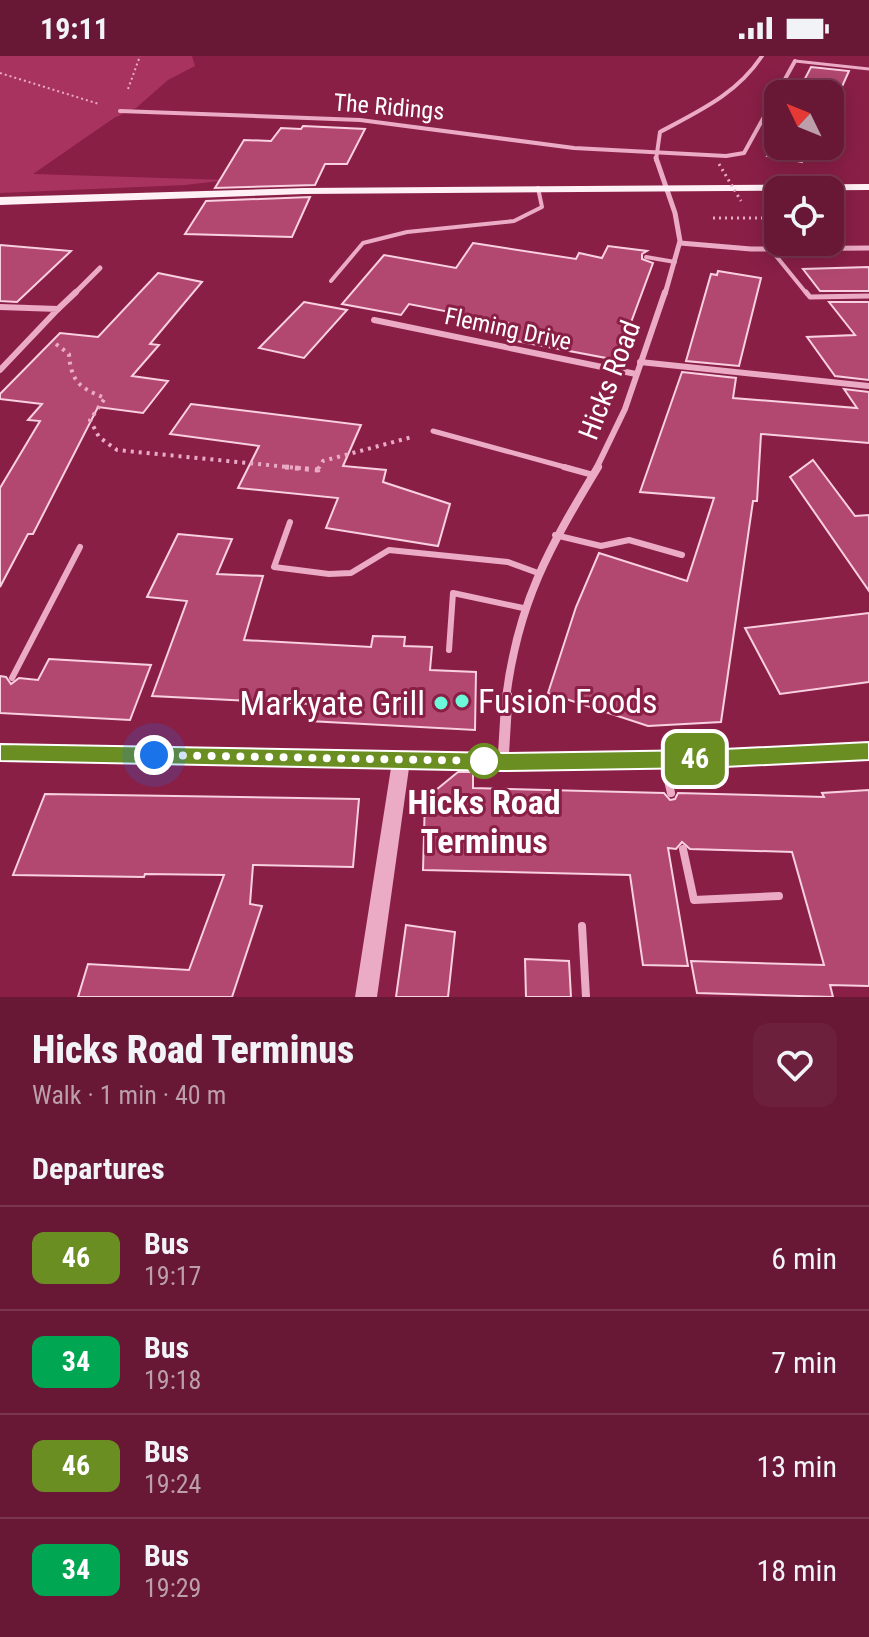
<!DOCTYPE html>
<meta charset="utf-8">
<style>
body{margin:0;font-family:"Roboto Condensed",sans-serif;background:#6d203c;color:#f1f3f6;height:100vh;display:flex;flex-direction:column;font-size:30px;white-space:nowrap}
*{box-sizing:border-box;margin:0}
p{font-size:26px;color:#bd9fac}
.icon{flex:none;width:44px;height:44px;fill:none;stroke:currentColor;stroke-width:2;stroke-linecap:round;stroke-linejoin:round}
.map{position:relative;height:941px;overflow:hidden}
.drawer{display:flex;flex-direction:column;background:#681734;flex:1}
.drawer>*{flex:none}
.badge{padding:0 16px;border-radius:12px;font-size:28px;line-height:52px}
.needle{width:52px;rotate:313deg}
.buttons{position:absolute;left:764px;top:24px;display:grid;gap:16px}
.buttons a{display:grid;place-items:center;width:80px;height:80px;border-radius:16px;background:#681734;box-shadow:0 4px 20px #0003,0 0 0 2px #7b364f;font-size:40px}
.you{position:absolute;width:40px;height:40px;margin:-20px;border:6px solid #fff;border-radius:50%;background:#1a73e8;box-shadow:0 0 0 12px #1a73e833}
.map>.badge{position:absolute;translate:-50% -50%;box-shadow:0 0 0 4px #fff}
h2{padding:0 32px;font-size:30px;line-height:72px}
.round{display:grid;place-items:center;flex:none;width:84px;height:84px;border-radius:16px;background:#6d203c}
.overview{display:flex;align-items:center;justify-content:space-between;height:136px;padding:0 32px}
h1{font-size:38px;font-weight:800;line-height:60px}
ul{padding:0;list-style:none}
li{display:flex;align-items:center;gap:24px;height:104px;padding:0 32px;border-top:2px solid #7b364f}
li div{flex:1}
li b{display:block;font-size:30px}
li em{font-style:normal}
li .badge{min-width:88px;font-weight:700;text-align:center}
.status{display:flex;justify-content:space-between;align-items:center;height:56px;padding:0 40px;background:#681734;direction:ltr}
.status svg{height:22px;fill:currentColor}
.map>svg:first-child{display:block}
</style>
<div class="status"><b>19:11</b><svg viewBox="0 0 49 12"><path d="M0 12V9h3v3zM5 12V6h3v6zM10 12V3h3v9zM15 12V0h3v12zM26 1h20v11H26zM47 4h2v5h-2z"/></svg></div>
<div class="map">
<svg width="869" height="941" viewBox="0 0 869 941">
<rect width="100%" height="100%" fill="#8a1f46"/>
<!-- green -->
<path fill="#a8335f" d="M0,0H192L195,10L168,24L136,52L114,62L33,118L228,124L185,129L0,137Z"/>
<!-- building -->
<g fill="#b24870" stroke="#f8d0e0" stroke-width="2">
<path d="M811,11L849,15L836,44L830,43V38H797Z"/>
<path d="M303,70L365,73L347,108H325L315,129L215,132L244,84L271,85L281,72L301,73Z"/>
<path d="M778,75V90H809L802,106L767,100Z"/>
<path d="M310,141L292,181L185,178L206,145Z"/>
<path d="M473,187L576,203L579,197L602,202L608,190L647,195L642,198V203L653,207L617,304L511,284L520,270L506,267L409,248L401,259L342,248L384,199L456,212Z"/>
<path d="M0,189L71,195L17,246L0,245Z"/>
<path d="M869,211V235H820L803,213Z"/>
<path d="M718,215L761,222L739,310L686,305L711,218L717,219Z"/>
<path d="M158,217L202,226L150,288L159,289L132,320L168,325L143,357L98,351L33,478H28L0,531V432L40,365L28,364L42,348L0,343V338L60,277L98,281Z"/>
<path d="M304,246L347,254L304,302L259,292Z"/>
<path d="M829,246H869V324L835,320L807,281L855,279Z"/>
<path d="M682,316L736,322L733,342L857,352L844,333L869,336V387L761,378L757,445H753L721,666L648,670L548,637L576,551L599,497L687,525L714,442L640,436Z"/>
<path d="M191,348L361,369L343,410L386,414L383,426L450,448L438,490L326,472L338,442L238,432L259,390L170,378Z"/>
<path d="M813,404L855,460L869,459V535L790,421Z"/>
<path d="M178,478L232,483L217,518L263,520L244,584L371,591L373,580L405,581L404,590L432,591L430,614L476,616L475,674L309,665L312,648L152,640L187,545L147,541Z"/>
<path d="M869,557V626L780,638L745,572Z"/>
<path d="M49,603L151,609L130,664L0,657V620L6,621L11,628L19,622L38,624Z"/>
<path d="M458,716H473V732L664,737L670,744L675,743L678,737L824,741L822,737L869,734V930L830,929L833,941L697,937L691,905L824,909L792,796L690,793L682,786L676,793L668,792L688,910L643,909L630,819L423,814L425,743Z"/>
<path d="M45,738L359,743L353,811L253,809L250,848L262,850L232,941H78L88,908L189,914L224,819L145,818L144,821L13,819Z"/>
<path d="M406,869L455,876L448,941H396Z"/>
<path d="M525,903L569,905L571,941H526Z"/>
</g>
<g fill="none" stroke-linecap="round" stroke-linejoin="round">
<!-- path-far3 -->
<g stroke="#ebabc4" stroke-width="2" stroke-dasharray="2 3" stroke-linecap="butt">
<path d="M0,17L99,48"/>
<path d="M128,33L140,0"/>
</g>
<!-- path-far2 -->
<path stroke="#ebabc4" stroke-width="3" stroke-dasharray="2 4" stroke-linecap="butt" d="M713,162H778"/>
<!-- path-far1 -->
<g stroke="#ebabc4" stroke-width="4" stroke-dasharray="3 5" stroke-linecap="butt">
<path d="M56,288L69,298C71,326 80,332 105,342L90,364L99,381L117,394L308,413"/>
<path d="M318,413L323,405L412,381"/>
</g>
<!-- path -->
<path stroke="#ebabc4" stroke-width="5" stroke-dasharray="4 6" stroke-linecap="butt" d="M285,411L318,414L320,411"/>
<!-- service-far4 -->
<path stroke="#ebabc4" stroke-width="3" d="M795,5L869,13"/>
<!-- service-far3 -->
<g stroke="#ebabc4" stroke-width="4">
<path d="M772,195L807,238"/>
<path d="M646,201L675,206"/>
<path d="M331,225L363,187L407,176L514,165L542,151L538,132"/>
</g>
<!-- service-far2 -->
<g stroke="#ebabc4" stroke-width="5">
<path d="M806,236L810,241L869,240"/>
<path d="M433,375L572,413"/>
</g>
<!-- service-far1 -->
<g stroke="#ebabc4" stroke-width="6">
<path d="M564,411L593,419"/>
<path d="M290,466L274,511L329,518L351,517L389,494L508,506L538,517"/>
<path d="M555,479L601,490L629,484L682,499"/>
<path d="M449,594L453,537L523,552"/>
<path d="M12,622L80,491"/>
</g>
<!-- service -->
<g stroke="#ebabc4" stroke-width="8">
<path d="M664,707L671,737"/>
<path d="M683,793L694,844L779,840"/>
<path d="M582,870L586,941"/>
</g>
<!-- minor-far4 -->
<g stroke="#ebabc4" stroke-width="4">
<path d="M120,55L360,64L574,92L726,100L744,97L795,5"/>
<path d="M656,104L660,76C699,55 737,38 762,0"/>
</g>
<!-- minor-far3 -->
<g stroke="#ebabc4" stroke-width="5">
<path d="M656,102L675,157L680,185L665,238"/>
<path d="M680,187L751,193L869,192"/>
<path d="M74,238L100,212"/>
</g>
<!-- minor-far2 -->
<g stroke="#ebabc4" stroke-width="6">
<path d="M0,251L58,253L0,314"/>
<path d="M58,253L76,236"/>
<path d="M374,264L636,318"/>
<path d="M640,306L869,330"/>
<path d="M596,413L625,353L665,236"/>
</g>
<!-- minor-far1 -->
<path stroke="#ebabc4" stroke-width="8" d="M506,642C518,546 549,492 598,411"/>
<!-- minor -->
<path stroke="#ebabc4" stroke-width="11" d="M503,706L507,640"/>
<!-- tertiary -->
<path fill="#ebabc4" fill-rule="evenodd" d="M869,687V703C716,711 563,715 409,712L377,941H355L391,712L0,704V688L503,698L704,695Z"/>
<!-- primary -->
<path fill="#fef0f5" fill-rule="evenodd" d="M869,128V134L304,138L0,149V141L304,132Z"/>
<!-- path-bridge -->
<path stroke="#ebabc4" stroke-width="3" stroke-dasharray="2 4" stroke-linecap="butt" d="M719,108L741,145"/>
</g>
<!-- line -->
<path fill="#6b8e23" stroke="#fff" stroke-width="2" d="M869,686V704L704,712L503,715L0,705V688L503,697L704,694Z"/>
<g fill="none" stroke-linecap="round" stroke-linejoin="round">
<!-- walk -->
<path stroke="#fff" stroke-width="8" stroke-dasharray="0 14.4" d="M154,699L484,705"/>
</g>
<!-- markers -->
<g fill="#6bf9da" stroke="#8a1f46" stroke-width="3">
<circle cx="462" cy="645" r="8"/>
<circle cx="441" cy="647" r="8"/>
</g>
<circle fill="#fff" stroke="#6b8e23" stroke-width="4" cx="484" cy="705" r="16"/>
<g text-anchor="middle" stroke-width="6" stroke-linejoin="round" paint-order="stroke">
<!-- far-street labels -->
<g font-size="24" fill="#fff" stroke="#8a1f46">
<text transform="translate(389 51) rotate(5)" y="8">The Ridings</text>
<text transform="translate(508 273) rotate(12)" y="8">Fleming Drive</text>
</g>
<!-- street labels -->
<g font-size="28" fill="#fff" stroke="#8a1f46">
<text transform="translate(609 324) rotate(-69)" y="10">Hicks Road</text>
</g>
<!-- near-poi labels -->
<g font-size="34" fill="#fff" stroke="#8a1f46" text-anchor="start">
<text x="478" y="657">Fusion Foods</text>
<text x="425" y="659" text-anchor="end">Markyate Grill</text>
</g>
<!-- near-stop labels -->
<g font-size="34" font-weight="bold" fill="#fff" stroke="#8a1f46">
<text x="484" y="758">Hicks Road<tspan x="484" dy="39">Terminus</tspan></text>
</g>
</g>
</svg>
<div class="buttons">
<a><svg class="needle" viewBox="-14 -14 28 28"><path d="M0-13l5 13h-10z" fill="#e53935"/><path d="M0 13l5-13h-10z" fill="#bd9fac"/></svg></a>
<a><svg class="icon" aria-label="locate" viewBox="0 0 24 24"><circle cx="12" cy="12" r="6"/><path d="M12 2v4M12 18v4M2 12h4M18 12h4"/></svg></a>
</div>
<div class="you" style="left:154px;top:699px"></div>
<b class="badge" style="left:695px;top:703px;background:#6b8e23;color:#fff">46</b>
</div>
<section class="drawer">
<div class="overview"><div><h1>Hicks Road Terminus</h1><p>Walk · 1 min · 40 m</p></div><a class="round"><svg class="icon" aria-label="heart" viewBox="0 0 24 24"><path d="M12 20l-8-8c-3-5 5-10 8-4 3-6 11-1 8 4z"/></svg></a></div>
<h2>Departures</h2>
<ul>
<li><span class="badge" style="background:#6b8e23;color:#fff">46</span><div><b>Bus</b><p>19:17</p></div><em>6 min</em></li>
<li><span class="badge" style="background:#00a651;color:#fff">34</span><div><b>Bus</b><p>19:18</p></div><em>7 min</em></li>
<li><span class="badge" style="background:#6b8e23;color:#fff">46</span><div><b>Bus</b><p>19:24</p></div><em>13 min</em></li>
<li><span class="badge" style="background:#00a651;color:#fff">34</span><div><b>Bus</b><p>19:29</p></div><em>18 min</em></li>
</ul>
</section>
